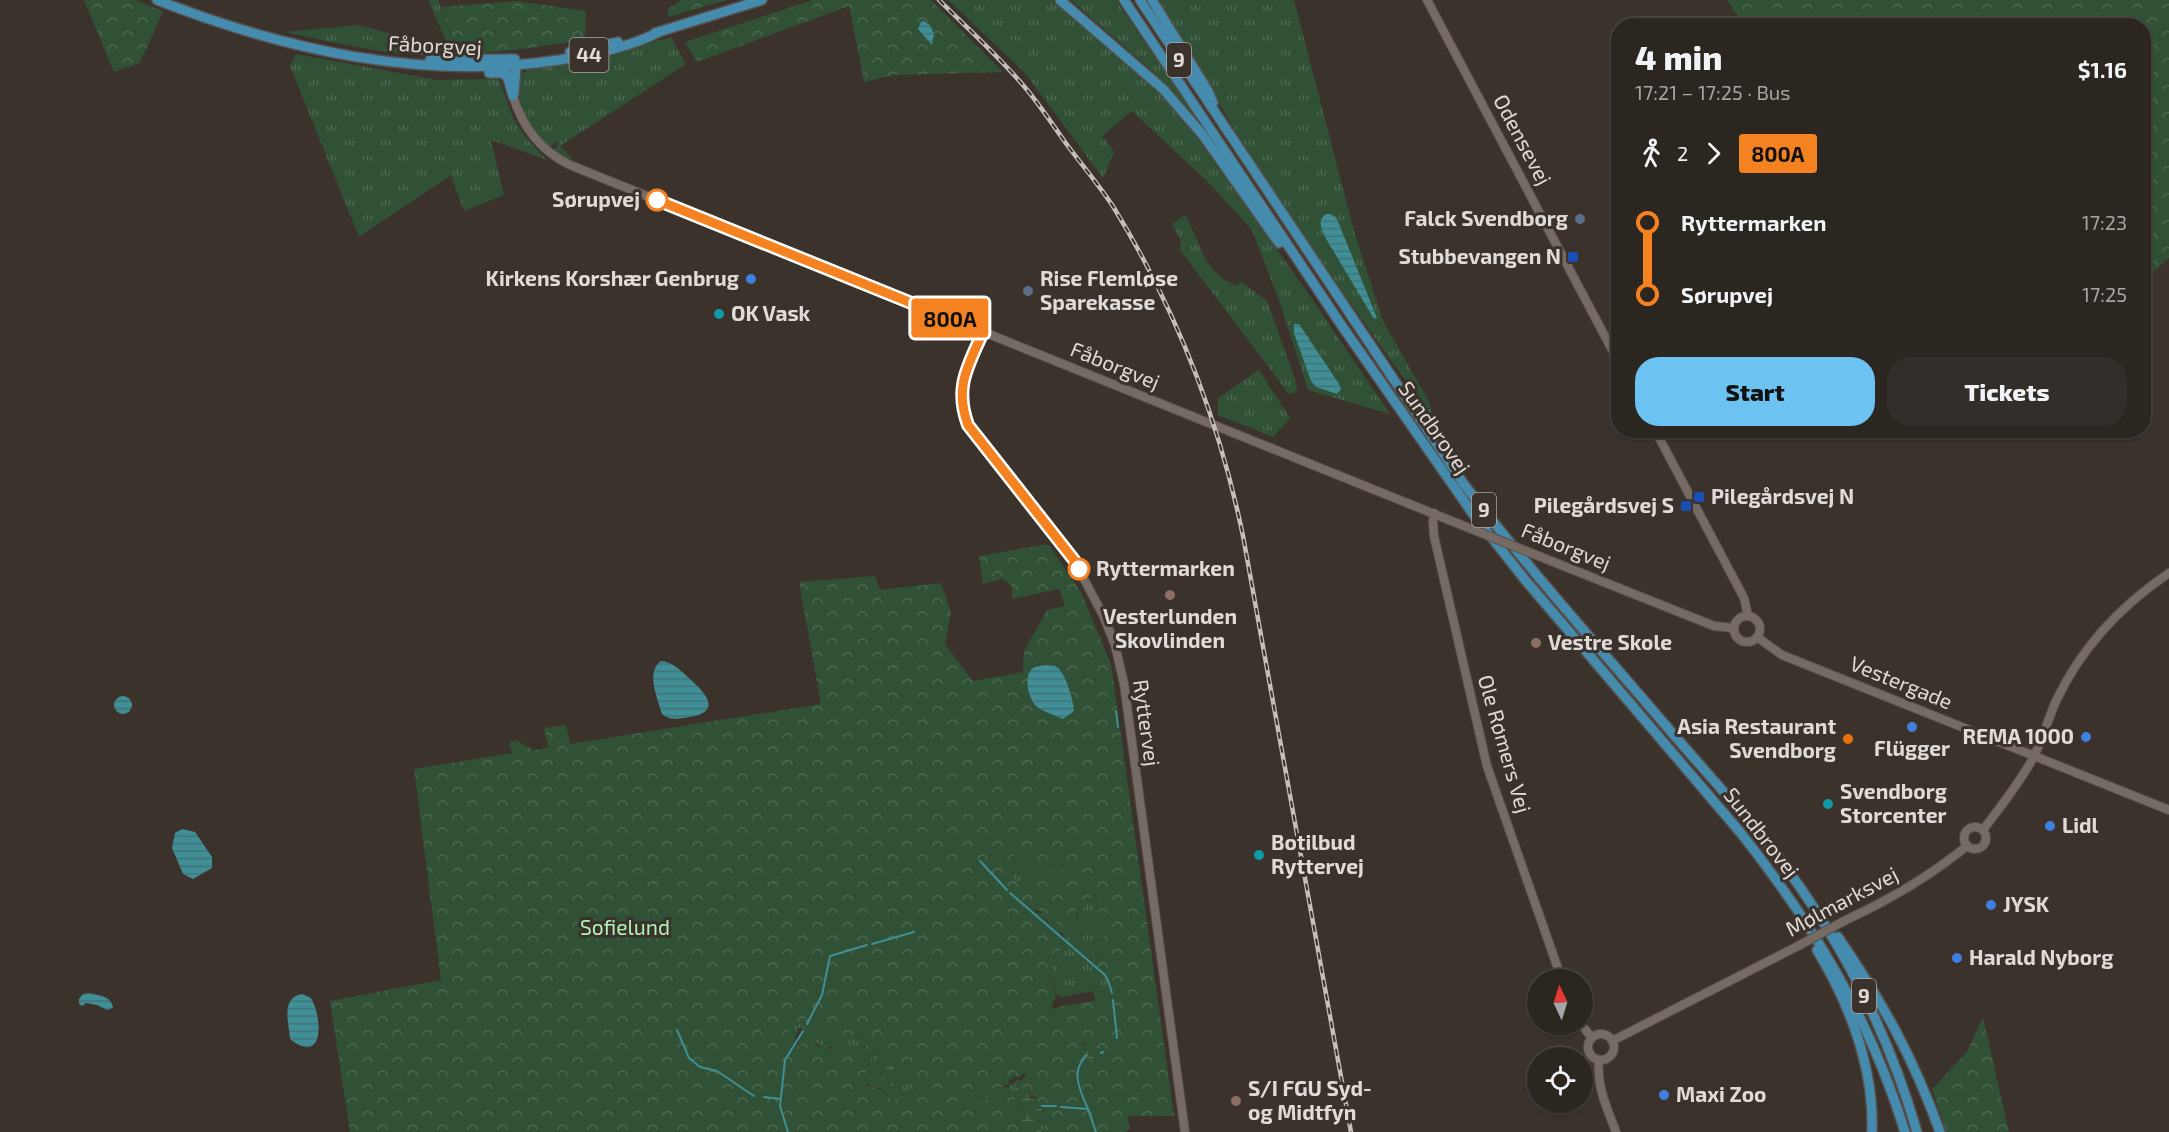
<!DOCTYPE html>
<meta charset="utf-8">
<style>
body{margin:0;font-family:"Exo 2",sans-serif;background:#342e2a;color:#f1f3f6;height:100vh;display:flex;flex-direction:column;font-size:22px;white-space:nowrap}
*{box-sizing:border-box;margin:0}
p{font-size:20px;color:#a6a5a5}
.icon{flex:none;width:33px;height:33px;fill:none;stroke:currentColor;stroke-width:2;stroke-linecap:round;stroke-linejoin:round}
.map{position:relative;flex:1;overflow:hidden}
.sheet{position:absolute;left:1611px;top:18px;width:540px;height:420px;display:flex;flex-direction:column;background:#2c2621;border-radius:24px;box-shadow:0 2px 4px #0004,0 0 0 2px #48433f}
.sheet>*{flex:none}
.badge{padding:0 12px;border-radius:4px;font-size:21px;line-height:39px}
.needle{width:39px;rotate:356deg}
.buttons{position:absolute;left:1527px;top:969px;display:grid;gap:12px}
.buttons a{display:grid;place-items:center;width:66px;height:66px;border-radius:50%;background:#2c2621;box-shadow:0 2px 4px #0004,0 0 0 2px #48433f;font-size:30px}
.map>.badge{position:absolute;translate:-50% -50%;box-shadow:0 0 0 3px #fff}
.legs{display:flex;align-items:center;gap:9px;height:66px;padding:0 24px;font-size:20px}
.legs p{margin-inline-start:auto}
.head{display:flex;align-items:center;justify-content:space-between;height:102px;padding:0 24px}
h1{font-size:33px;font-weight:800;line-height:45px}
.cta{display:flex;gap:12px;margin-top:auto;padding:12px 24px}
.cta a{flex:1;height:69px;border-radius:24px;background:#6cc3f2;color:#111;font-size:24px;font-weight:800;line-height:69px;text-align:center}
.cta a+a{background:#342e2a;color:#f1f3f6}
ul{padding:0 24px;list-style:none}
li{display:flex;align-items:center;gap:21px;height:72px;font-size:22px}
li i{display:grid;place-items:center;width:9px;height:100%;margin:0 8px;background:currentColor}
li i::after{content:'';width:15px;height:15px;margin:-8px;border:4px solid;border-radius:50%;background:#2c2621}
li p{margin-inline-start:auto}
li:first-child i{background:linear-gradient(#0000 50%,currentColor 0)}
li:last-child i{background:linear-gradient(currentColor 50%,#0000 0)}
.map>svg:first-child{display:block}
</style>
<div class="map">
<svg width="2169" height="1132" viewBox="0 0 2169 1132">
<defs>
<pattern id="grass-tufts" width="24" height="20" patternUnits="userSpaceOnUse" patternTransform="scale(1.5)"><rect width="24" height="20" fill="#305136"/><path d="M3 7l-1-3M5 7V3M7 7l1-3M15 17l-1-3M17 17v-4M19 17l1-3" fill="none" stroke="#4e6952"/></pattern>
<pattern id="forest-crowns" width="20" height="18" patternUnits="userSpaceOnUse" patternTransform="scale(1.5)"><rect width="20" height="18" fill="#305136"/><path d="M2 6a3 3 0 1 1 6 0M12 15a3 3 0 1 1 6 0" fill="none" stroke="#4e6952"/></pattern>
<pattern id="wetland-marsh" width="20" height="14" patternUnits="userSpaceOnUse" patternTransform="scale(1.5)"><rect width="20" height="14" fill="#305136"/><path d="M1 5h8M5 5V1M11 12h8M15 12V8" fill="none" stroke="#4e6952"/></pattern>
<pattern id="water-rules" width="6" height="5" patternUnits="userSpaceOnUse" patternTransform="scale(1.5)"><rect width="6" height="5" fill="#408e96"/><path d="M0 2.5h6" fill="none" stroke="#417378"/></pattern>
</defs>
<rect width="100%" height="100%" fill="#3b322c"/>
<!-- grass -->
<g fill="url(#grass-tufts)" fill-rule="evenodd">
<path d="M428,0H438L457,52C420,64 324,40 284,32L359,25L450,50Z"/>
<path d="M948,0H1052L1143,78L1180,114L1308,293L1390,414L1308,390L1280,303L1252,230L1209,183L1132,111L1102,136L1114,152L1103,178L1025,73Z"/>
<path d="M1071,0H1116L1198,120L1162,80Z"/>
<path d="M1159,0H1294L1354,231L1383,321L1428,400L1435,423C1380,343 1321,265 1268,184C1229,124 1196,61 1159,0Z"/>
<path d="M671,37L686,64L560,146L572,158L570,161L553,150L558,145L556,142L550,147C531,129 516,105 518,77L527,70L596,58Z"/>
<path d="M296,54L437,80L499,79L513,118L527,139L547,160L491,140L504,195L464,211L451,175L359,237L290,66Z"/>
<path d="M1185,215C1201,242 1203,274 1238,286L1241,281L1267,301L1295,379L1297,391L1294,393L1289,394L1180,250L1181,241L1172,224Z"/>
<path d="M1259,370L1290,418L1273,437L1218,415V398Z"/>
<path d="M1012,849C1023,855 1019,864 1036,866L1037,864L1040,868C1043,861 1054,860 1056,852L1060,854L1058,866L1065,867V870C1042,870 1038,875 1017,884L1010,875L1016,870L1017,864L1013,860Z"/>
<path d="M1096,897L1104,945L1096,954L1101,957L1098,966L1100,974C1111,977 1111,988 1113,998L1096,1001L1093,991L1060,997L1059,994L1055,995L1054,982L1049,980L1048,976L1052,972L1050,967C1057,958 1059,952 1059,942L1060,940L1065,948L1068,936L1064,937L1061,930L1047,934L1026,908L1036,911L1037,915L1046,920V923L1054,922L1061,926L1076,923L1078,918L1076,910L1085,905L1087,898Z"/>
<path d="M800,1022L816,1024L821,1031C837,1035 851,1037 867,1035L866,1046L853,1054L839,1052L836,1046L830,1047L827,1044L822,1046L815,1042L798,1046L799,1036L805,1029L797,1028L798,1032L795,1036L796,1042L786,1039L787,1026H796Z"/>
<path d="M898,1046V1054L903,1062L907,1063L902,1066L903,1069L910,1064L906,1075L909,1079L908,1091L904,1095L900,1094L895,1100H891L880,1088L866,1084C866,1073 869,1055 879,1048C886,1052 892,1053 898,1046ZM887,1061C897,1066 899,1077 896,1088L885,1083L881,1076L884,1064Z"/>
<path d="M1019,1083L1014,1089V1095L1012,1097L1009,1091L998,1094L995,1092L993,1097L982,1103L977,1101L979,1095L987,1086L1006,1087L1008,1089L1010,1084Z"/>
</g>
<!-- forest -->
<g fill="url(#forest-crowns)" fill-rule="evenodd">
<path d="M84,0H135L163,11L140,63L114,72Z"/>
<path d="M681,0H727L668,17V9Z"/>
<path d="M813,0H931L1003,72L894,75L864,82L849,6L697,62L685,42Z"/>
<path d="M1727,0H2169V258L2144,280V26L1743,25Z"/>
<path d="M516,1L586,11L585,40L523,49L472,54L456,48L441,7Z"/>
<path d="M1048,544L1081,592L1111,664L1174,1116H1128L1129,1128L1126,1132H1040L1044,1123L1038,1119L1043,1110L1041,1103L1037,1102L1036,1096L1029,1097L1028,1092L1014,1082L1018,1079L1021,1081L1027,1074L1024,1073L1020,1077H1013L1012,1080L1010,1079L1008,1082L1010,1084C1001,1087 996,1090 987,1086L979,1095L977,1101L982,1103L983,1101L993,1097L994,1093L1009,1091L1012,1096H1016C1015,1101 1020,1109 1022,1114L1016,1124L1023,1132H350L330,1001L441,980L414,769L513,753L509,746L511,741L516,740L533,750L548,748L544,728L566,725L570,744L821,704L799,582L875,576L880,590L941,583L951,612L945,644L973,681L1023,672L1024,651L1047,610L1065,606L1059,589L1012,599V586L1002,579L983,584L979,556ZM1030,671L1058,717C1052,713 1044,712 1039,709C1025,701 1028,684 1030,671ZM1012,850L1017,852V857L1023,862L1020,864L1025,867L1036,866L1038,864L1040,868L1041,865H1046L1045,862L1051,860L1056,853L1060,854L1058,866L1065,867V870C1054,870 1041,870 1031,876C1026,878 1023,882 1018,884L1014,877L1010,875L1020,866L1018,863L1014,862ZM1096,897L1104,945L1096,953L1101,957L1096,965L1100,970L1099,974L1102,977L1105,976L1109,983L1112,998L1061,1006L1056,1009L1052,1008V1003L1056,999L1053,987L1055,986L1048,976L1053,971L1051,966L1056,964L1060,949V940L1066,949L1071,943L1069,935L1063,938L1059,934L1062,932L1061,929H1055L1047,934L1050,928L1039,918L1034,917L1035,915L1027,909L1039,910L1042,914L1037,913V915L1047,920L1048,924L1055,922L1060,925L1067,933H1071L1077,927L1076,910L1086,908L1085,903L1087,902V898ZM800,1022L808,1025L816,1024L821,1031C836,1035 850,1037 866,1035V1046L853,1054L848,1049L844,1052H839L836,1046L827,1050L829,1045L827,1044L817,1047L818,1045L811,1041L798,1046L796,1042L787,1039L790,1033L787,1029V1026H796ZM1089,1038H1091L1090,1040L1091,1042H1097L1096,1046L1100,1050V1057L1097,1060L1089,1059L1079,1051L1080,1047ZM898,1047L896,1052L900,1061L907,1063L901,1066L904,1069L909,1064L906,1075L909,1079L908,1091L904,1095H899L895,1100H891C883,1091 878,1086 866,1086C865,1074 869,1054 879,1048L881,1051L890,1052Z"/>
<path d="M1983,1017L2009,1132H1946L1932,1089L1967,1052Z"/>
</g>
<!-- wetland -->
<g fill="url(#wetland-marsh)">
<path d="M1092,1037L1090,1040L1091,1042L1097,1038L1105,1039L1096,1043V1046L1100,1049V1057L1097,1060L1089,1059L1079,1051L1080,1047L1085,1043L1086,1039Z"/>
<path d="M887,1061C896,1066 897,1076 899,1085L896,1088L884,1082L881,1078L884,1064Z"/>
<path d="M1019,1084L1025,1091L1028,1092V1096L1030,1099L1035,1098L1042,1104V1112L1038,1119L1046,1125L1040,1132H1023L1016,1123L1022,1114L1015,1098L1017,1097L1014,1095V1089Z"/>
</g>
<!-- water -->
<g fill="url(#water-rules)">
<path d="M923,21L930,25L934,34L932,45L918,29L921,22Z"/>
<path d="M1326,214H1331L1337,219L1377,318L1374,319L1325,237C1321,227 1317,221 1326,214Z"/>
<path d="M1294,324H1299L1339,384L1341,389L1337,394L1316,387L1311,381L1294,333Z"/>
<path d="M661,661C674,662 682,672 692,681C712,699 719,714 684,718C675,719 669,720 662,714C658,699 645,672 661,661Z"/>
<path d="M1047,665C1050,666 1054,665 1057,667C1065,672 1074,702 1074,711L1063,719C1056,716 1042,711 1037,707C1028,700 1023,675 1033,668C1036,666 1043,666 1047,665Z"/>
<circle cx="123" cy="705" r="9"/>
<path d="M182,829L195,832L212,857V868L193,879L183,874L172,848L175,833Z"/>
<path d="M88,993C98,995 112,996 113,1008L107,1010L97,1005L86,1003L82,1006L79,1004V999L83,994Z"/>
<path d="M302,994L311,998C323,1019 324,1066 290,1039C289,1023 280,998 302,994Z"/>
</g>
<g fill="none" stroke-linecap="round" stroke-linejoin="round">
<!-- stream -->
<g stroke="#408e96" stroke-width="2">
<path d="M1116,711L1118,727"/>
<path d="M980,861L1007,890"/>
<path d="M1010,893L1105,975L1109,983L1112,993"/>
<path d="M872,944L914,932"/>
<path d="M1113,1000L1117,1038"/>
<path d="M807,1024L822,995L830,956L867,945"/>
<path d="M677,1030L689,1058L700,1067L717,1071L754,1096"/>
<path d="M1101,1053L1103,1052"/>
<path d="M1086,1055C1070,1073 1080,1090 1088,1109"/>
<path d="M764,1097L780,1099"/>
<path d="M1042,1106H1056"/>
<path d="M1061,1107L1088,1109L1096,1132"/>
<path d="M788,1132L780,1106L785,1060L803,1031"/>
</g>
<defs>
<g id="minor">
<path d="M1427,0L1618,361"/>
<path d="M513,96C522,126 541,151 570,165L1459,524"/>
<path d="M983,332C967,368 954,385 968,425L1074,560L1104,617L1115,645L1124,684L1185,1132"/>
<path d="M1655,430L1744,598L1748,616"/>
<path d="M1434,513L1433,522L1434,536L1487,766L1562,980"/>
<path d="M1551,561L1714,626L1734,628"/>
<circle cx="1747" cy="629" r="13"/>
<path d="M1757,637L1782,655L2169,810"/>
<circle cx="1975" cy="838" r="11"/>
<path d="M1983,830C2000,807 2019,784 2033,758C2043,740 2048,718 2057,699C2082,647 2122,605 2169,573"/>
<path d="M1846,920C1889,900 1930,876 1967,846"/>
<path d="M1581,1024L1592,1038"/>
<circle cx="1601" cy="1047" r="13"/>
<path d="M1612,1041L1798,946"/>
<path d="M1599,1060C1596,1085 1607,1108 1616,1132"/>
</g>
<g id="major">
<path d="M157,0C285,50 422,81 559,60C593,54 628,48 659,32"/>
<path d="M1060,0L1163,89L1202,134L1279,243"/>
<path d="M1124,0L1342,326L1473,514L1526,581L1740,832C1815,927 1869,1016 1905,1132"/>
<path d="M1140,0L1463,483C1527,567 1598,646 1667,727C1707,774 1750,819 1787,869C1845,948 1890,1038 1917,1132"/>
<path d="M1152,0L1208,91L1213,103"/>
<path d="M655,33L762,0"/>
<path d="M570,52L618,42"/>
<path d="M430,60L515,59"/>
<path d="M513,61L516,67L514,93"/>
<path d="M506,72L513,96"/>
<path d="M489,73H502L506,76"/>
<path d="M1838,937C1883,1003 1913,1057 1940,1132"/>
<path d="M1817,950C1850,1005 1874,1067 1872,1132"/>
</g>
</defs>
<!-- minor casing -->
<use href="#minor" stroke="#574f4b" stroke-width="10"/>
<!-- major casing -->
<use href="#major" stroke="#574f4b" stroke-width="12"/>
<!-- minor -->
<use href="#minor" stroke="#766b64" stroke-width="8"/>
<!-- major -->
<use href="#major" stroke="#458bae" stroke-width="9"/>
<defs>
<path id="rail" d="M939,0C969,30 1001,58 1028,91C1041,107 1053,125 1065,142C1081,164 1099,185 1114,208C1176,309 1219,420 1243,536L1351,1132"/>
</defs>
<!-- rail casing -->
<use href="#rail" stroke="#c5bfbb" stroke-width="4.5"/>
<!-- rail -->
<use href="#rail" stroke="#3b322c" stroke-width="2" stroke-dasharray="7" stroke-linecap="butt"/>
<defs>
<g id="minor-bridge">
<path d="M1459,524L1551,561"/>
<path d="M1798,946L1846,920"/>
</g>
</defs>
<!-- minor-bridge casing -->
<use href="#minor-bridge" stroke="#574f4b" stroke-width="10" stroke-linecap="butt"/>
<!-- minor-bridge -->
<use href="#minor-bridge" stroke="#766b64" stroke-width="8"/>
</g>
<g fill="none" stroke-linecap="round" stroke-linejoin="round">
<defs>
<path id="line-1" d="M657,200L983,332C968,366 954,387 968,425L1074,560L1079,569"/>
</defs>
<!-- line-1 casing -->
<use href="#line-1" stroke="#fff" stroke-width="14"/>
<!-- line-1 -->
<use href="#line-1" stroke="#f58220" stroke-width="9"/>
</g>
<!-- markers -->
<g fill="#fff" stroke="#f58220" stroke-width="3">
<circle cx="657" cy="200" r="10"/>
<circle cx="1079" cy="569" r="10"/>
</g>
<g fill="#5c6f8a" stroke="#3b322c" stroke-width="2">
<circle cx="1580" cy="219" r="6"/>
<circle cx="1028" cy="291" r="6"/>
</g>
<g fill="#1a4fb4" stroke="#3b322c" stroke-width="2">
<rect x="1567" y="251" width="12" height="12" rx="3"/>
<rect x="1693" y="491" width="12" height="12" rx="3"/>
<rect x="1680" y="500" width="12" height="12" rx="3"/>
</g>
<g fill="#3f7fe0" stroke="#3b322c" stroke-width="2">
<circle cx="751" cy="279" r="6"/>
<circle cx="1912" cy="727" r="6"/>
<circle cx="2086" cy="737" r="6"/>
<circle cx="2050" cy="826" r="6"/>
<circle cx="1991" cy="905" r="6"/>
<circle cx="1957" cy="958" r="6"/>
<circle cx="1664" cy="1095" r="6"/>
</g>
<g fill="#0f9aa8" stroke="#3b322c" stroke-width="2">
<circle cx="719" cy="314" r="6"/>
<circle cx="1828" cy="804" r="6"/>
<circle cx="1259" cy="855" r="6"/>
</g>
<g fill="#8d6e63" stroke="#3b322c" stroke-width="2">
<circle cx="1170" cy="595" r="6"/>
<circle cx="1536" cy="643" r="6"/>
<circle cx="1236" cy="1101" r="6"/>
</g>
<circle fill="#e8710a" stroke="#3b322c" stroke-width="2" cx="1848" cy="739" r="6"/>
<g text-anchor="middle" stroke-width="6" stroke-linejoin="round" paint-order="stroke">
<!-- shield labels -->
<g fill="#3b322c" stroke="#afa8a4" stroke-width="1.5">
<rect x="569.5" y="38" width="39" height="34" rx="4.5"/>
<rect x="1167" y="43" width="24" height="34" rx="4.5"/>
<rect x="1472" y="493" width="24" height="34" rx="4.5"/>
<rect x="1852" y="979" width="24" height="34" rx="4.5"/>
</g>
<g font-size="20" font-weight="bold" fill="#e1dbd7">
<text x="589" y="62">44</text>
<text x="1179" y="67">9</text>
<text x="1484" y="517">9</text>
<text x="1864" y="1003">9</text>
</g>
<!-- street labels -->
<g font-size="21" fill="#e1dbd7" stroke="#3b322c">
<text transform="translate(435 46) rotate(3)" y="7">Fåborgvej</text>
<text transform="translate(1522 140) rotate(62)" y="7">Odensevej</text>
<text transform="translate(1115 366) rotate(22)" y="7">Fåborgvej</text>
<text transform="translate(1434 428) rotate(55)" y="7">Sundbrovej</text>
<text transform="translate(1566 547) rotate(22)" y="7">Fåborgvej</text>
<text transform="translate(1901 683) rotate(22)" y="7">Vestergade</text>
<text transform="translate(1146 723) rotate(82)" y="7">Ryttervej</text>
<text transform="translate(1504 744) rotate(74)" y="7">Ole Rømers Vej</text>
<text transform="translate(1761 833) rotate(52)" y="7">Sundbrovej</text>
<text transform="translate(1842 902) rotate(-28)" y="7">Mølmarksvej</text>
</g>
<!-- stop labels -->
<g font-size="21" font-weight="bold" fill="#e1dbd7" stroke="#3b322c" text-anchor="end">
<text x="640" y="207">Sørupvej</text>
<text x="1096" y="576" text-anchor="start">Ryttermarken</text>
</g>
<!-- poi labels -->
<g font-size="21" font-weight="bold" fill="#e1dbd7" stroke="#3b322c" text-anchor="start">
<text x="1568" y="226" text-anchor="end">Falck Svendborg</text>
<text x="1561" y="264" text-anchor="end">Stubbevangen N</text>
<text x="739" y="286" text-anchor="end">Kirkens Korshær Genbrug</text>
<text x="1040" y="286">Rise Flemløse<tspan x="1040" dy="24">Sparekasse</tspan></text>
<text x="731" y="321">OK Vask</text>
<text x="1711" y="504">Pilegårdsvej N</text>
<text x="1674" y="513" text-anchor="end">Pilegårdsvej S</text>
<text x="1170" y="624" text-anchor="middle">Vesterlunden<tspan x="1170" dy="24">Skovlinden</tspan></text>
<text x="1548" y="650">Vestre Skole</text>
<text x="1836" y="734" text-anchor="end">Asia Restaurant<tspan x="1836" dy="24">Svendborg</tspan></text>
<text x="2074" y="744" text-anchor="end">REMA 1000</text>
<text x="1912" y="756" text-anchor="middle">Flügger</text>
<text x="1840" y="799">Svendborg<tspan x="1840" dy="24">Storcenter</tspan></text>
<text x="2062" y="833">Lidl</text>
<text x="1271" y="850">Botilbud<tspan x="1271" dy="24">Ryttervej</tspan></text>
<text x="2003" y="912">JYSK</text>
<text x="1969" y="965">Harald Nyborg</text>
<text x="1248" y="1096">S/I FGU Syd-<tspan x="1248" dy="24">og Midtfyn</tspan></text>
<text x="1676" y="1102">Maxi Zoo</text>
</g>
<!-- park labels -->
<g font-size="21" fill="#adf4b8" stroke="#3b322c">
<text x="625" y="935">Sofielund</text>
</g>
</g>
</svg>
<div class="buttons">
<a><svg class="needle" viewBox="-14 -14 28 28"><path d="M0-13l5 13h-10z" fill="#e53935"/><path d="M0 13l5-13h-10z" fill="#a6a5a5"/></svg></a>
<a><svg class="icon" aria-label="locate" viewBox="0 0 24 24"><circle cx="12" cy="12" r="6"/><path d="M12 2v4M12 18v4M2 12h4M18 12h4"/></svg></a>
</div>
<b class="badge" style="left:950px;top:318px;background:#f58220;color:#111">800A</b>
<section class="sheet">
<div class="head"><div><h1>4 min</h1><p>17:21 – 17:25 · Bus</p></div><b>$1.16</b></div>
<div class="legs"><svg class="icon" aria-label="walk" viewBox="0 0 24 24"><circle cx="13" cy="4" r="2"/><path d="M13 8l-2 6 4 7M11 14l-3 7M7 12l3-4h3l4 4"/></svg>2<svg class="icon" aria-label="forward" viewBox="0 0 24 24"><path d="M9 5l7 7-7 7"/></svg><b class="badge" style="background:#f58220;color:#111">800A</b></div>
<ul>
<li><i style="color:#f58220"></i><b>Ryttermarken</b><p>17:23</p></li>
<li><i style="color:#f58220"></i><b>Sørupvej</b><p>17:25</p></li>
</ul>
<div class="cta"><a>Start</a><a>Tickets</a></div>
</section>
</div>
